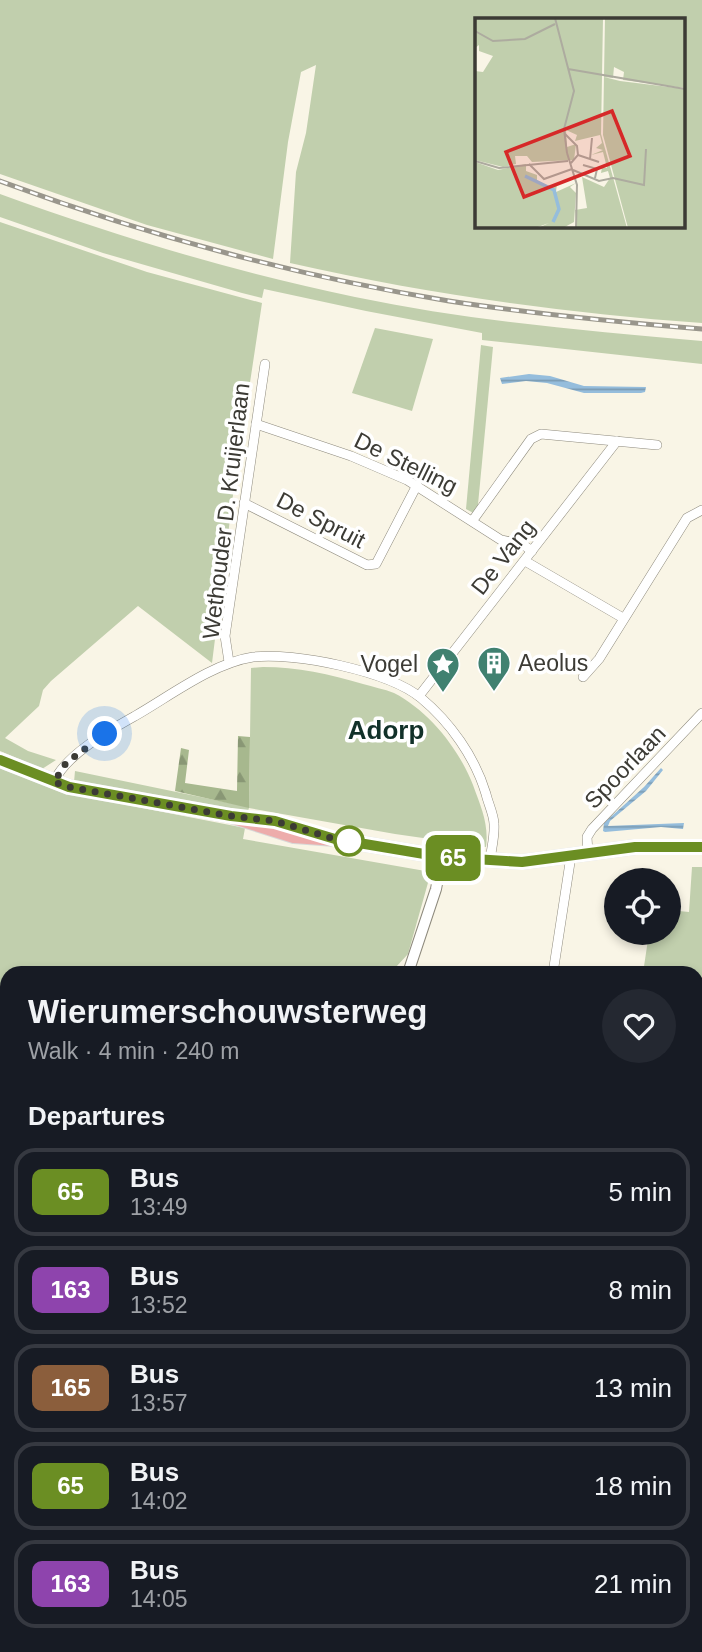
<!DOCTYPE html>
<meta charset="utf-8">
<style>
body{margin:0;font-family:Helvetica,sans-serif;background:#242831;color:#f1f3f6;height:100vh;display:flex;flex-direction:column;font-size:26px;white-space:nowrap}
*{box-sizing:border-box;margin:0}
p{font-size:23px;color:#9ea1a6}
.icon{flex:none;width:38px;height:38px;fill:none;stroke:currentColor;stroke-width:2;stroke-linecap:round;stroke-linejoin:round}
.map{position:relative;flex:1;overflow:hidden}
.details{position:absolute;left:0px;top:966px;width:704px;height:686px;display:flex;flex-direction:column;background:#171b24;border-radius:21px 21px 0 0;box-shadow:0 4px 10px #0003}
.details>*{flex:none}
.badge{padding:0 14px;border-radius:10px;font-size:24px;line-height:46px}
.fabs{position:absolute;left:604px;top:868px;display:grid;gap:14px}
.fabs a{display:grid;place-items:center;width:77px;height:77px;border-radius:50%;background:#171b24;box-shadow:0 4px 10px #0003;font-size:35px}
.you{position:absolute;width:35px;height:35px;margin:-18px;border:5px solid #fff;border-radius:50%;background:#1a73e8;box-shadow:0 0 0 10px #1a73e833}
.map>.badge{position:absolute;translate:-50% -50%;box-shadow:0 0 0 4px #fff}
h2{padding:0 28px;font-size:26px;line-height:63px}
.round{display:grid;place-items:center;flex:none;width:74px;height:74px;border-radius:37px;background:#242831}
.headline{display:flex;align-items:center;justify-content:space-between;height:119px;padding:0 28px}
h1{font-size:33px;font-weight:600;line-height:52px}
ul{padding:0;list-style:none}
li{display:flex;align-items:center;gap:21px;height:88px;margin:0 14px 10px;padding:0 14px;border:4px solid #363941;border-radius:21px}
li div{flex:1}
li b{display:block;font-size:26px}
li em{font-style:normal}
li .badge{min-width:77px;font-weight:700;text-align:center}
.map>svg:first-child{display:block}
</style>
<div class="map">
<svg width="702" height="1652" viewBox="0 0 702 1652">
<defs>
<pattern id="forest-firs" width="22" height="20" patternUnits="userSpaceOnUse" patternTransform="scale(1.75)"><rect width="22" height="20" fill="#a7b88e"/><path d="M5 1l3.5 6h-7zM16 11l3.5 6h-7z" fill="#899775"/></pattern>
<pattern id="water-rules" width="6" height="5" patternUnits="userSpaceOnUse" patternTransform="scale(1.75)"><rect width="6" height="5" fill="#95bddc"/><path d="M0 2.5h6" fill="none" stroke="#7b9bb3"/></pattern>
</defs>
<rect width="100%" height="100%" fill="#f9f5e6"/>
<!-- grass -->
<g fill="#c1cfad" fill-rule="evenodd">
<path d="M0,0H702V323C563,313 426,294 290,263L296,172L306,133L316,65L301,72L288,142L273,259L147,225L0,174ZM476,19H683V226H476Z"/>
<path d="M0,194C116,236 234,272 355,297C470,321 586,331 702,341V364L482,340V333L366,311L264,289L262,298L242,293L103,253L0,217Z"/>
<path d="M0,222L147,272L262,303L233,495L212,663L138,606L51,681L43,690L39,706L5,738L28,751L56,760L42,769L0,751Z"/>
<path d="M375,328L433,339L412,411L352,393Z"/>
<path d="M481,345L493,347L477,515L466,509Z"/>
<path d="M263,667C297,667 330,674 363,684C373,687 384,689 394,693C429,711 459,749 473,785C481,807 489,824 486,847L395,834L249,808L247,814L74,782L75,771L249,807L251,668Z"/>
<path d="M0,768L61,792L245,828L243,839L431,872L408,954L396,967L394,973H7V1645H201L200,1652H0Z"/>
<path d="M692,867H702V982H697L696,973H643L649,933H668L669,910L689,912Z"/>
<path d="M702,1250V1652H225V1645H696V1255Z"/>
</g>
<!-- forest -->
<path fill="url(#forest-firs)" d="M238,736L250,737L249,808L175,791L181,748L189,750L185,783L237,791Z"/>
<!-- water -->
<g fill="url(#water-rules)">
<path d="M529,374L550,376L584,386L646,387L645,392L641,393H584L547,383L526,381L502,384L500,378Z"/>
<path d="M661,768L663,770L646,791L610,821L608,826L684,823L683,829L661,827L605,832L603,831L604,823L644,787Z"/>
</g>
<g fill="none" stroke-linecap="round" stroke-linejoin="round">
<!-- stream -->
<path stroke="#95bddc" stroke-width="2.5" d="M696,1255L702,1250"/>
<defs>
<g id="minor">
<path d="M256,424L351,456L407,480L501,540L522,544L532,551"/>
<path d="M244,503L367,565L376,564L417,485"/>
<path d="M473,520L531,439L541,434L657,445"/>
<path d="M525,561L623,618"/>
<path d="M229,662L225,636L265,364"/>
<path d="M583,677L599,659L687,518L702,510"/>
<path d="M419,696L617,441"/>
<path d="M54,782C65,755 110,730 135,716C170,696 213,663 253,657C295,652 388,671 421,698C450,722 475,757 486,794C488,803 494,815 494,824C495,836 491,850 490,861"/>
<path d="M588,853L587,837L592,829L702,713"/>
<path d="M553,973L571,856"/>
</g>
<g id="tertiary">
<path d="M408,973L436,889L442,857"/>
<path d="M214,1652L215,1645"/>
</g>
<path id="primary" d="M0,760L69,787L231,816L294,836L335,839L442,857L522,862L635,847H702"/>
</defs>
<!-- minor casing -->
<use href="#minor" stroke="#8e8a7d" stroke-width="10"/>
<!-- tertiary casing -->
<use href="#tertiary" stroke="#8e8a7d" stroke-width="12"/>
<!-- primary casing -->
<use href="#primary" stroke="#d8d8d7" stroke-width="16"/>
<!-- minor -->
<use href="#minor" stroke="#fff" stroke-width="9"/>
<!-- tertiary -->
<use href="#tertiary" stroke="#fff" stroke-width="10"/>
<!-- primary -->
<use href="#primary" stroke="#edacab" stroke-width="14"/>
<defs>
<path id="rail" d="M0,181C146,235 296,276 449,301C533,314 617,322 702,329"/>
</defs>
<!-- rail casing -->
<use href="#rail" stroke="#99968c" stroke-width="5"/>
<!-- rail -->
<use href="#rail" stroke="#fff" stroke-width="2.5" stroke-dasharray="8" stroke-linecap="butt"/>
</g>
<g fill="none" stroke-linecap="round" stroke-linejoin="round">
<defs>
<path id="line" d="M0,760L69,787L231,816L275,821L335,839L442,857L522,862L635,847H702"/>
</defs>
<!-- line casing -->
<use href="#line" stroke="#fff" stroke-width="16"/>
<!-- line -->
<use href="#line" stroke="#6b8e23" stroke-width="10"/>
<!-- walk -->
<path stroke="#3c3b35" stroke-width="7" stroke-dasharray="0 12.6" d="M105,734L66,763L54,782L69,787L231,816L275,821L335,839L349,841"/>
</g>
<!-- icons -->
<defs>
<symbol id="building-pin" viewBox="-11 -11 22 30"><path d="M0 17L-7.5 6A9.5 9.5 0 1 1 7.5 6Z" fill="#408170" stroke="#fff"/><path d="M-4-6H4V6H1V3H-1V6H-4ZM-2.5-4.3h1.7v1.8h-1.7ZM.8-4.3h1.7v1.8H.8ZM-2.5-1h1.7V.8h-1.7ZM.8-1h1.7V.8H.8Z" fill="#fff"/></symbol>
<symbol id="sight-pin" viewBox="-11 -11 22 30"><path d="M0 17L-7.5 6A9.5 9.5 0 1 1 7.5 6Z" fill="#408170" stroke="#fff"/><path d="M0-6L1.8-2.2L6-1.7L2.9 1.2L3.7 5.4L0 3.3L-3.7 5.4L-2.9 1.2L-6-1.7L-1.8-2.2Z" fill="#fff"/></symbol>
</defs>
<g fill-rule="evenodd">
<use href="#building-pin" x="475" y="644" width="38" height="52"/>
<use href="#sight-pin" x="424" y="645" width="38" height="52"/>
</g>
<!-- markers -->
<circle fill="#fff" stroke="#6b8e23" stroke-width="3.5" cx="349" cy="841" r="14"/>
<g text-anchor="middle" stroke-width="7" stroke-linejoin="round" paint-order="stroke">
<!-- street labels -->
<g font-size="23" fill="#3c3b35" stroke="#fff">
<text transform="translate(406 463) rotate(26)" y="8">De Stelling</text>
<text transform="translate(226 511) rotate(-83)" y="8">Wethouder D. Kruijerlaan</text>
<text transform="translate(321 520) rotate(27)" y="8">De Spruit</text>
<text transform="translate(503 557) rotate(-52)" y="8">De Vang</text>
<text transform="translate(625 767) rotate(-46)" y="8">Spoorlaan</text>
</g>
<!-- poi labels -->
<g font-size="23" fill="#3c3b35" stroke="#fff" text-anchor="start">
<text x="518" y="671">Aeolus</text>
<text x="418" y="672" text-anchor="end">Vogel</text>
</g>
<!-- quarter labels -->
<g font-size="26" font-weight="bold" fill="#113129" stroke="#fff">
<text x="386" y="739">Adorp</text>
</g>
</g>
<!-- overview -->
<g transform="translate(475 18)">
<rect width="210" height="210" fill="#f9f5e6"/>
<path d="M0,0H128L126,116L152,210H102L100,192L112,190L107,159L129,169L135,160L133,153L126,155L127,149L132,150L128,134L116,137L128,132L121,130L127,125L125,117L100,123L102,117L91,112L92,129L101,126L99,142L57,144L52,138H40L41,146L28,149L0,142V53L8,54L18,38L4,33V27L0,30ZM130,0H210V70L148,62L149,54L139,49L138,60L129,59L145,63L210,71V210H153L128,117ZM0,144L23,152L51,146V153L62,157V162L76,170L82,166L81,174L101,165L95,169L101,175L99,204L88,210H63L74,205L60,210H0Z" fill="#c1cfad"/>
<path fill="none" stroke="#95bddc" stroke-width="3.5" d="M50,158L79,172L84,191L78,204"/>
<path fill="none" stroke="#adab9f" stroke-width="2" d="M80,0L99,73L89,111L92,135M0,13L18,23L50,21L80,6M93,51L210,71M90,116L102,128L103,137L96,145M92,135L102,167L101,210M103,137L124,144M115,141L117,120M0,143L24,150L93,143M54,146L69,161L97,151M108,147L122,151L120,160M98,152L124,163L138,160L169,167L171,131"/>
<path fill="#d62828" fill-opacity="0.15" stroke="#d62828" stroke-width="3.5" d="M137,93L155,138L49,179L31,134Z"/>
<rect width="210" height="210" fill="none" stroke="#3c3b35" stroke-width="3.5"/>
</g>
</svg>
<div class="fabs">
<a><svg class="icon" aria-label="locate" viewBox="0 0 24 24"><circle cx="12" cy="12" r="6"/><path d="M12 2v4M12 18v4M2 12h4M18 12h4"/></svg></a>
</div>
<div class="you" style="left:105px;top:734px"></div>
<b class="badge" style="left:453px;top:858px;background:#6b8e23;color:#fff">65</b>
<section class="details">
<div class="headline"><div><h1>Wierumerschouwsterweg</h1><p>Walk · 4 min · 240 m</p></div><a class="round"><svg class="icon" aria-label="heart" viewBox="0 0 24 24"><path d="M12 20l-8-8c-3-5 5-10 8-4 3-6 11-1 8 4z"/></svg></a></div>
<h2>Departures</h2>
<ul>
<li><span class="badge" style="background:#6b8e23;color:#fff">65</span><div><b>Bus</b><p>13:49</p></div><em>5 min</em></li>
<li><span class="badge" style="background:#8e44ad;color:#fff">163</span><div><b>Bus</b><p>13:52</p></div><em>8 min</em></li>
<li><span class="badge" style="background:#8b5e3c;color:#fff">165</span><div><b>Bus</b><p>13:57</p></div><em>13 min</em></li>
<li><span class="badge" style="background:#6b8e23;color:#fff">65</span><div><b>Bus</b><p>14:02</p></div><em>18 min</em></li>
<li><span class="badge" style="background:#8e44ad;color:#fff">163</span><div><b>Bus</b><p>14:05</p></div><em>21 min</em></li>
</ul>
</section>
</div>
